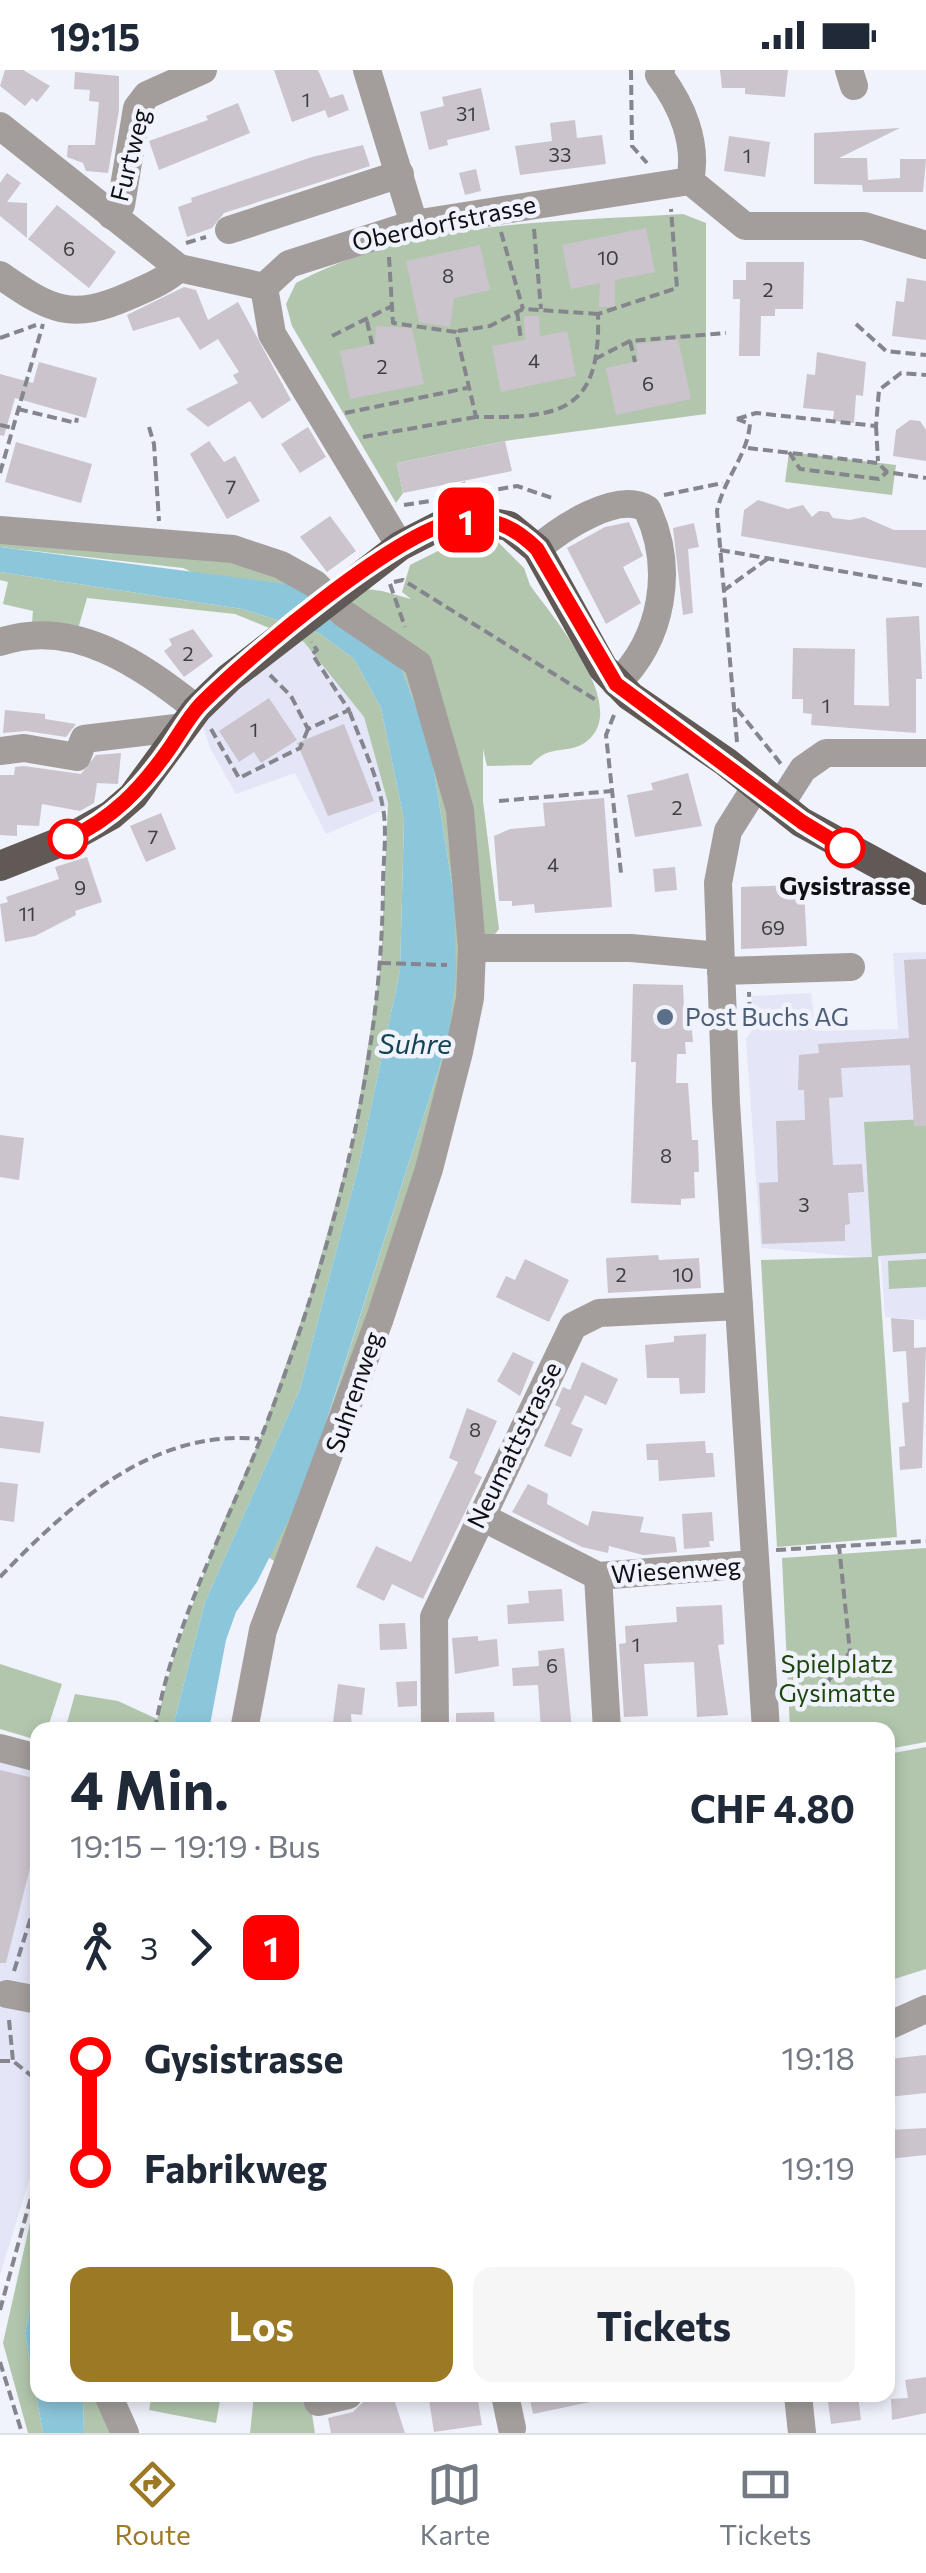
<!DOCTYPE html>
<html lang="de">
<meta charset="utf-8">
<style>
body{margin:0;font-family:Commissioner,sans-serif;background:#f6f6f7;color:#1f2937;height:100vh;display:flex;flex-direction:column;font-size:38px;white-space:nowrap}
*{box-sizing:border-box;margin:0}
p{font-size:32px;color:#747a83}
.icon{flex:none;width:55px;height:55px;fill:none;stroke:currentColor;stroke-width:2;stroke-linecap:round;stroke-linejoin:round}
.map{position:relative;flex:1;overflow:hidden}
.sheet{position:absolute;left:30px;top:1652px;width:865px;height:680px;display:flex;flex-direction:column;background:#fff;border-radius:20px;box-shadow:0 5px 15px #0003}
.sheet>*{flex:none}
.badge{padding:0 20px;border-radius:15px;font-size:35px;line-height:65px}
.map>.badge{position:absolute;translate:-50% -50%;box-shadow:0 0 0 5px #fff}
.legs{display:flex;align-items:center;gap:15px;height:110px;padding:0 40px;font-size:32px}
.legs p{margin-inline-start:auto}
.head{display:flex;align-items:center;justify-content:space-between;height:170px;padding:0 40px}
h1{font-size:55px;font-weight:700;line-height:75px}
.primary-button{display:flex;gap:20px;margin-top:auto;padding:20px 40px}
.primary-button a{flex:1;height:115px;border-radius:20px;background:#9c7925;color:#fff;font-size:40px;font-weight:700;line-height:115px;text-align:center}
.primary-button a+a{background:#f6f6f7;color:#1f2937}
ul{padding:0 40px;list-style:none}
li{display:flex;align-items:center;gap:35px;height:110px;font-size:38px}
li i{display:grid;place-items:center;width:15px;height:100%;margin:0 12px;background:currentColor}
li i::after{content:'';width:25px;height:25px;margin:-12px;border:8px solid;border-radius:50%;background:#fff}
li p{margin-inline-start:auto}
li:first-child i{background:linear-gradient(#0000 50%,currentColor 0)}
li:last-child i{background:linear-gradient(currentColor 50%,#0000 0)}
.status{display:flex;justify-content:space-between;align-items:center;height:70px;padding:0 50px;background:#fff;direction:ltr}
.status svg{height:28px;fill:currentColor}
.tab-bar{display:flex;justify-content:space-around;align-items:center;height:140px;border-top:2px solid #e0e1e3;background:#fff;font-size:28px;color:#747a83}
.tab-bar a{display:grid;justify-items:center;gap:5px}
.tab-bar .on{color:#9c7925}
.map>svg:first-child{display:block}
</style>
<div class="status"><b>19:15</b><svg viewBox="0 0 49 12"><path d="M0 12V9h3v3zM5 12V6h3v6zM10 12V3h3v9zM15 12V0h3v12zM26 1h20v11H26zM47 4h2v5h-2z"/></svg></div>
<div class="map">
<svg width="926" height="2363" viewBox="0 0 926 2363">
<rect width="100%" height="100%" fill="#f0f2fc"/>
<!-- built -->
<g fill="#e4e6f8">
<path d="M284,563L304,572L364,647L388,733L387,738L326,764L295,703L236,724L210,678L197,639Z"/>
<path d="M926,882V1250L885,1247L881,1189L761,1178L746,969L754,956L752,926L811,923L816,961L898,959L893,883Z"/>
<path d="M0,1684L38,1693L37,2084L0,2205Z"/>
</g>
<!-- green -->
<g fill="#b2c6ad">
<path d="M683,144L706,153V344L505,371L397,393L403,423L396,433L292,256L286,234L296,213C413,150 554,152 683,144Z"/>
<path d="M789,382L896,395L892,425L785,412Z"/>
<path d="M0,462L246,486L302,511L382,521L411,529L402,522L410,495L460,470L498,472L524,498L530,515C553,548 631,636 587,671C569,686 551,672 531,695L487,696L483,679V731L499,859L471,895L431,1060L280,1495L268,1487L328,1347L448,970L454,827L430,675L402,600L183,498L0,477Z"/>
<path d="M0,502L242,539L319,563L354,589L381,638L404,750L400,901L359,1094L300,1319L205,1532L172,1660H65L75,1624L118,1631L157,1649L175,1583L219,1462L260,1369L310,1225L353,1071L381,893L388,733L364,647L304,572L235,544L87,528L78,559L32,552L33,541L3,534L8,512L0,510Z"/>
<path d="M926,1049V1183L878,1186L897,1467L777,1477L761,1190L872,1187L864,1052Z"/>
<path d="M926,1189V1217L889,1219L888,1191Z"/>
<path d="M926,1478V1672L888,1679V1660H790L782,1488Z"/>
<path d="M0,1594L62,1614L47,1660H38L37,1670L0,1659Z"/>
<path d="M926,1677V1899L888,1911V1684Z"/>
<path d="M37,2122V2207L25,2263L43,2363H28L3,2273Z"/>
<path d="M83,2325H103L123,2363H84Z"/>
<path d="M152,2325H221L216,2353L149,2340Z"/>
<path d="M254,2325H309L315,2363H250Z"/>
</g>
<!-- water -->
<g fill="#8cc6da">
<path d="M0,477L294,515L351,542L402,600L430,675L454,827L456,902L448,970L306,1415L257,1512L236,1542L226,1570L209,1660H172L205,1532L300,1319L359,1094L400,901L404,750L381,638L354,589L319,563L242,539L0,502Z"/>
<path d="M37,2207L38,2325H83L84,2363H43L25,2263Z"/>
</g>
<!-- building -->
<g fill="#cbc4cd">
<path d="M5,0H23L50,16L37,32L32,28L25,36L0,16Z"/>
<path d="M274,0H318L330,28L343,24L349,40L328,48L325,40L292,52Z"/>
<path d="M720,0H788L785,27L745,24V18H722Z"/>
<path d="M75,2L119,6V40L108,103L86,101L83,93L67,87L68,75H95L99,32L89,31L90,20L74,19Z"/>
<path d="M481,18L490,60L447,70L448,75L429,80L420,42L444,36L442,27Z"/>
<path d="M238,33L250,63L159,100L149,71L208,50L206,46Z"/>
<path d="M575,50L577,68L602,65L606,94L520,105L515,76L552,71L550,53Z"/>
<path d="M900,58L839,88H867L868,110L900,108V89H926L923,122H863L862,115L814,114V63Z"/>
<path d="M729,66L770,72L765,107L724,101Z"/>
<path d="M363,75L370,96L224,143L212,158L187,167L178,137L192,132L191,128L312,87Z"/>
<path d="M476,99L481,121L465,125L459,103Z"/>
<path d="M7,103L21,113L7,132L27,133V168L0,146V113Z"/>
<path d="M57,135L116,182L89,218L28,169Z"/>
<path d="M646,158L655,202L615,210V237H599L600,213L571,219L562,175Z"/>
<path d="M480,175L490,220L454,228L450,257L419,252L406,191Z"/>
<path d="M746,192H804L803,239H775V246H761L760,286H739L740,229H733V210H746Z"/>
<path d="M907,208L926,211V270L892,266L896,231L904,232Z"/>
<path d="M184,217L196,220L208,250L238,232L291,330L262,349L250,331L208,357L186,339L238,313L233,305L239,302L218,269L200,280L179,247L133,261L127,245Z"/>
<path d="M524,246H539L540,266L567,261L576,306L501,322L492,276L525,270Z"/>
<path d="M376,256L412,258L424,314L350,329L340,281L375,274Z"/>
<path d="M678,269L691,329L616,345L606,298L638,291L636,274Z"/>
<path d="M817,282L866,292L863,326L856,325L854,353L833,351L834,341L803,338L807,304L815,305Z"/>
<path d="M39,292L97,308L86,348L15,328L4,366L0,365V304L33,313Z"/>
<path d="M910,350L920,351L926,360V391L893,386L896,360Z"/>
<path d="M308,357L326,387L300,403L281,374Z"/>
<path d="M209,371L224,392L235,386L260,431L227,449L190,384Z"/>
<path d="M505,371L512,401L403,423L397,393Z"/>
<path d="M16,372L92,394L81,433L5,412Z"/>
<path d="M758,430L788,439L803,435L812,447L819,441L829,442L833,448L850,450L864,447L894,460H926V498L741,466L744,440Z"/>
<path d="M330,446L356,481L327,502L300,467Z"/>
<path d="M629,452L643,486L623,497L641,533L606,554L567,478L605,457Z"/>
<path d="M694,453L699,477L688,479L693,543L683,545L673,458Z"/>
<path d="M919,546L922,609H916V663L811,655L812,644L803,643V629H792L793,578L855,579L854,635L889,636L886,548Z"/>
<path d="M193,559L213,586L184,607L164,581L172,575L169,569Z"/>
<path d="M269,628L297,670L261,693L254,682L239,692L219,661Z"/>
<path d="M5,640L45,644V649L76,654L66,667L26,661L3,663Z"/>
<path d="M344,654L374,731L328,746L297,673Z"/>
<path d="M121,683L118,714L97,713L94,733L80,741L42,734L39,756L17,755V766L0,765V705H14L15,697L24,696L81,704L96,685Z"/>
<path d="M688,703L702,756L635,767L627,725L653,720L651,713Z"/>
<path d="M604,728L612,837L535,843L534,834L512,836V831H499L494,766L510,759L545,756L543,733Z"/>
<path d="M161,743L176,779L146,792L130,756Z"/>
<path d="M87,787L102,832L75,841L76,845L35,866L5,872L0,834L8,832L6,827L59,809L55,797Z"/>
<path d="M675,797L677,820L655,822L653,799Z"/>
<path d="M793,815L794,821L804,820L807,876L741,879V817Z"/>
<path d="M926,889V1056H914L910,995L841,998L843,1027L829,1028L833,1095L862,1094L864,1122L848,1123L850,1154L845,1155V1171L762,1174L759,1113L778,1112L776,1051L805,1050L804,1020H798L799,985L819,983L818,974L909,968L904,890Z"/>
<path d="M633,914L683,915L684,940H690L693,972H685L686,984H677L676,1013H688L692,1070H698L699,1102H694L695,1128L681,1129V1135L631,1133L636,992H631Z"/>
<path d="M0,1065L24,1068L19,1110L0,1107Z"/>
<path d="M658,1185L659,1190L699,1188L701,1218L608,1223L606,1188Z"/>
<path d="M525,1189L569,1210L549,1252L496,1227L506,1206L515,1210Z"/>
<path d="M891,1248L914,1250V1278L926,1277L922,1398L900,1400L899,1377L905,1376L902,1333L909,1332L906,1281L893,1282Z"/>
<path d="M706,1264L705,1323L680,1324L679,1308H647L645,1275L674,1272V1266Z"/>
<path d="M513,1282L534,1292L520,1326L497,1311Z"/>
<path d="M582,1292L618,1309L606,1335L585,1325L571,1354L583,1359L571,1387L544,1376L561,1338L555,1335L563,1317L570,1320Z"/>
<path d="M467,1338L497,1351L474,1403L482,1407L423,1529L392,1514L384,1531L356,1517L376,1476L411,1492L458,1392L449,1388Z"/>
<path d="M0,1346L44,1352L40,1383L0,1378Z"/>
<path d="M705,1371L706,1383H713L715,1407L659,1411L658,1390H647L646,1374Z"/>
<path d="M0,1412L18,1414L14,1452L0,1450Z"/>
<path d="M528,1414L548,1424L547,1434L588,1456L592,1441L644,1447L640,1462L675,1467L677,1482L643,1485L609,1476L608,1483L582,1477L512,1442Z"/>
<path d="M712,1442L714,1471H709L710,1477L684,1479L682,1444Z"/>
<path d="M562,1519L564,1551L508,1554L507,1535L529,1533L528,1521Z"/>
<path d="M722,1535L724,1574L718,1575L728,1645L697,1647L694,1592L644,1594L648,1646L624,1647L619,1574L626,1573L625,1556L677,1552L676,1537Z"/>
<path d="M405,1553L407,1579L380,1580L379,1554Z"/>
<path d="M478,1566V1571L497,1569L499,1596L455,1604L452,1568Z"/>
<path d="M564,1578L572,1660H541L538,1615L513,1616L512,1598L539,1596L538,1581Z"/>
<path d="M417,1611V1636L398,1637L396,1612Z"/>
<path d="M338,1614L365,1618L362,1645L351,1644L352,1660H332Z"/>
<path d="M494,1642L495,1660H456V1643Z"/>
<path d="M0,1700L38,1709V1766L6,1893H0Z"/>
<path d="M926,1985V2023L888,2027V1989Z"/>
<path d="M926,2058V2085L888,2089V2060Z"/>
<path d="M926,2307V2343L892,2350L891,2329L908,2328L905,2310Z"/>
<path d="M477,2325L482,2355L434,2362L429,2330Z"/>
<path d="M529,2325H589L590,2332L533,2344Z"/>
<path d="M827,2325H858L861,2350L831,2354Z"/>
<path d="M393,2326L405,2363H331L328,2348L353,2342L364,2331Z"/>
</g>
<g fill="none" stroke-linecap="round" stroke-linejoin="round">
<!-- path -->
<g stroke="#84858d" stroke-width="4" stroke-dasharray="10 5" stroke-linecap="butt">
<path d="M631,0L632,76L647,93"/>
<path d="M534,159L541,239"/>
<path d="M501,162L523,239"/>
<path d="M186,173L206,167"/>
<path d="M389,187L393,253L456,262L476,347C561,348 601,342 598,244L677,218L671,139"/>
<path d="M517,241L521,270"/>
<path d="M367,251L372,274"/>
<path d="M856,254L886,281L926,285"/>
<path d="M458,261L490,256L523,239L598,244"/>
<path d="M332,266L392,236"/>
<path d="M0,268L36,255"/>
<path d="M630,271L635,292"/>
<path d="M595,289L630,271L726,263"/>
<path d="M18,339L76,353L77,348"/>
<path d="M345,343L467,318"/>
<path d="M737,349L756,343L876,356L879,320L901,303L926,305"/>
<path d="M0,355L13,358"/>
<path d="M876,356L878,391"/>
<path d="M149,357L154,374L159,451"/>
<path d="M363,367L476,347"/>
<path d="M748,378L878,393L887,402L926,408"/>
<path d="M789,382L800,399L879,409L887,402"/>
<path d="M0,403L43,254"/>
<path d="M463,412L466,425"/>
<path d="M664,425L723,413"/>
<path d="M454,427L517,416L552,428"/>
<path d="M404,435L430,431"/>
<path d="M720,480L926,516"/>
<path d="M394,512L403,510L599,632"/>
<path d="M390,514L405,557"/>
<path d="M723,521L770,487"/>
<path d="M270,605L291,626L308,659L349,640L312,584L317,580L311,572"/>
<path d="M737,639L781,694"/>
<path d="M614,645L606,665L621,803"/>
<path d="M211,659L239,708L300,678L308,659"/>
<path d="M737,672L717,441C724,408 747,387 750,354L737,349"/>
<path d="M499,731L612,721"/>
<path d="M381,893L447,895"/>
<path d="M745,955L750,949L749,922"/>
<path d="M776,1480L926,1471"/>
<path d="M0,1507C68,1436 153,1358 259,1369"/>
<path d="M789,1627L820,1622L850,1582L839,1476"/>
<path d="M155,1660C172,1557 223,1464 261,1368C328,1195 382,1003 383,816C383,790 388,758 382,733C376,702 360,670 349,640"/>
<path d="M14,1901L38,1825"/>
<path d="M9,1950L13,1991"/>
<path d="M0,1991H13L38,2011"/>
<path d="M0,2240L38,2102"/>
<path d="M0,2292L22,2363"/>
</g>
<!-- minor -->
<g stroke="#a39e9c" stroke-width="28">
<path d="M367,0L414,154"/>
<path d="M661,0L659,5C682,35 698,73 690,111"/>
<path d="M849,0L854,16"/>
<path d="M0,56L179,198L264,217"/>
<path d="M690,111L745,156H864L926,175"/>
<path d="M112,146L121,135L137,38L147,25L203,0"/>
<path d="M229,160L400,104"/>
<path d="M0,205C50,240 71,252 131,225C147,218 165,211 179,198"/>
<path d="M0,460L233,479L281,495L315,514L343,543L418,594L460,740L472,878L470,928L459,982L429,1099L380,1248L263,1560L244,1660"/>
<path d="M400,476L272,264L264,217L289,194L414,154L690,111"/>
<path d="M537,479C559,460 617,420 647,439C675,498 663,569 616,614"/>
<path d="M0,572C74,547 141,595 197,639"/>
<path d="M0,681L24,678L77,687L84,669L184,657"/>
<path d="M757,715L728,761L718,813L726,1033L766,1660"/>
<path d="M780,735L803,699L826,683H926"/>
<path d="M472,878H631L720,886"/>
<path d="M721,901L851,897"/>
<path d="M480,1446L598,1506L754,1494"/>
<path d="M598,1506L607,1660"/>
<path d="M435,1660L434,1547L573,1256L599,1243L739,1236"/>
<path d="M0,1678L38,1688"/>
<path d="M7,1924L38,1930"/>
<path d="M888,1956L926,1939"/>
<path d="M108,2325L125,2363"/>
<path d="M505,2325L512,2358"/>
<path d="M798,2325L802,2363"/>
<path d="M318,2332L348,2325"/>
</g>
<!-- major -->
<path stroke="#615956" stroke-width="30" d="M0,796L68,769L111,745L133,726L197,639L229,608L400,476L443,454L481,451L509,456L537,479L603,598L630,626L726,692L801,752L926,820"/>
</g>
<g fill="none" stroke-linecap="round" stroke-linejoin="round">
<defs>
<path id="line-1" d="M68,769C112,749 141,719 169,679C179,665 188,648 200,635C245,589 401,457 461,450C493,447 515,457 537,479L616,614L802,752L845,778"/>
</defs>
<!-- line-1 casing -->
<use href="#line-1" stroke="#fff" stroke-width="22"/>
<!-- line-1 -->
<use href="#line-1" stroke="#f00" stroke-width="15"/>
</g>
<!-- markers -->
<g fill="#fff" stroke="#f00" stroke-width="5">
<circle cx="68" cy="769" r="18"/>
<circle cx="845" cy="778" r="18"/>
</g>
<circle fill="#5c6f8a" stroke="#f0f2fc" stroke-width="4" cx="665" cy="947" r="10"/>
<g text-anchor="middle" stroke-width="9" stroke-linejoin="round" paint-order="stroke">
<!-- number labels -->
<g font-size="20" fill="#3f3d42">
<text x="306" y="37">1</text>
<text x="466" y="51">31</text>
<text x="560" y="92">33</text>
<text x="747" y="93">1</text>
<text x="69" y="186">6</text>
<text x="608" y="195">10</text>
<text x="448" y="213">8</text>
<text x="768" y="227">2</text>
<text x="534" y="298">4</text>
<text x="382" y="304">2</text>
<text x="648" y="321">6</text>
<text x="231" y="424">7</text>
<text x="188" y="591">2</text>
<text x="826" y="643">1</text>
<text x="254" y="667">1</text>
<text x="677" y="745">2</text>
<text x="153" y="774">7</text>
<text x="553" y="802">4</text>
<text x="80" y="825">9</text>
<text x="27" y="851">11</text>
<text x="773" y="865">69</text>
<text x="666" y="1093">8</text>
<text x="804" y="1142">3</text>
<text x="621" y="1212">2</text>
<text x="683" y="1212">10</text>
<text x="475" y="1367">8</text>
<text x="636" y="1582">1</text>
<text x="552" y="1603">6</text>
</g>
<!-- street labels -->
<g font-size="25" fill="#101014" stroke="#f0f2fc">
<text transform="translate(130 85) rotate(-76)" y="9">Furtweg</text>
<text transform="translate(444 153) rotate(-12)" y="9">Oberdorfstrasse</text>
<text transform="translate(354 1322) rotate(-71)" y="9">Suhrenweg</text>
<text transform="translate(514 1375) rotate(-64)" y="9">Neumattstrasse</text>
<text transform="translate(676 1500) rotate(-4)" y="9">Wiesenweg</text>
</g>
<!-- stop labels -->
<g font-size="25" font-weight="bold" fill="#101014" stroke="#f0f2fc">
<text x="845" y="825">Gysistrasse</text>
</g>
<!-- service labels -->
<g font-size="25" fill="#4e5e75" stroke="#f0f2fc" text-anchor="start">
<text x="685" y="956">Post Buchs AG</text>
</g>
<!-- park labels -->
<g font-size="25" fill="#1d460e" stroke="#f0f2fc">
<text x="837" y="1603">Spielplatz<tspan x="837" dy="29">Gysimatte</tspan></text>
</g>
<!-- water labels -->
<g font-size="28" font-style="italic" fill="#134554" stroke="#f0f2fc">
<text x="415" y="984">Suhre</text>
</g>
</g>
</svg>
<b class="badge" style="left:466px;top:450px;background:#f00;color:#fff">1</b>
<section class="sheet">
<div class="head"><div><h1>4 Min.</h1><p>19:15 – 19:19 · Bus</p></div><b>CHF 4.80</b></div>
<div class="legs"><svg class="icon" aria-label="walk" viewBox="0 0 24 24"><circle cx="13" cy="4" r="2"/><path d="M13 8l-2 6 4 7M11 14l-3 7M7 12l3-4h3l4 4"/></svg>3<svg class="icon" aria-label="forward" viewBox="0 0 24 24"><path d="M9 5l7 7-7 7"/></svg><b class="badge" style="background:#f00;color:#fff">1</b></div>
<ul>
<li><i style="color:#f00"></i><b>Gysistrasse</b><p>19:18</p></li>
<li><i style="color:#f00"></i><b>Fabrikweg</b><p>19:19</p></li>
</ul>
<div class="primary-button"><a>Los</a><a>Tickets</a></div>
</section>
</div>
<nav class="tab-bar">
<a class="on"><svg class="icon" aria-label="directions" viewBox="0 0 24 24"><path d="M12 3l9 9-9 9-9-9zM9 14v-3h6M13 9l2 2-2 2"/></svg>Route</a>
<a><svg class="icon" aria-label="map" viewBox="0 0 24 24"><path d="M3 6l6-2 6 2 6-2v14l-6 2-6-2-6 2zM9 4v14M15 6v14"/></svg>Karte</a>
<a><svg class="icon" aria-label="tickets" viewBox="0 0 24 24"><path d="M3 7h18v10H3zM15 7v10"/></svg>Tickets</a>
</nav>
